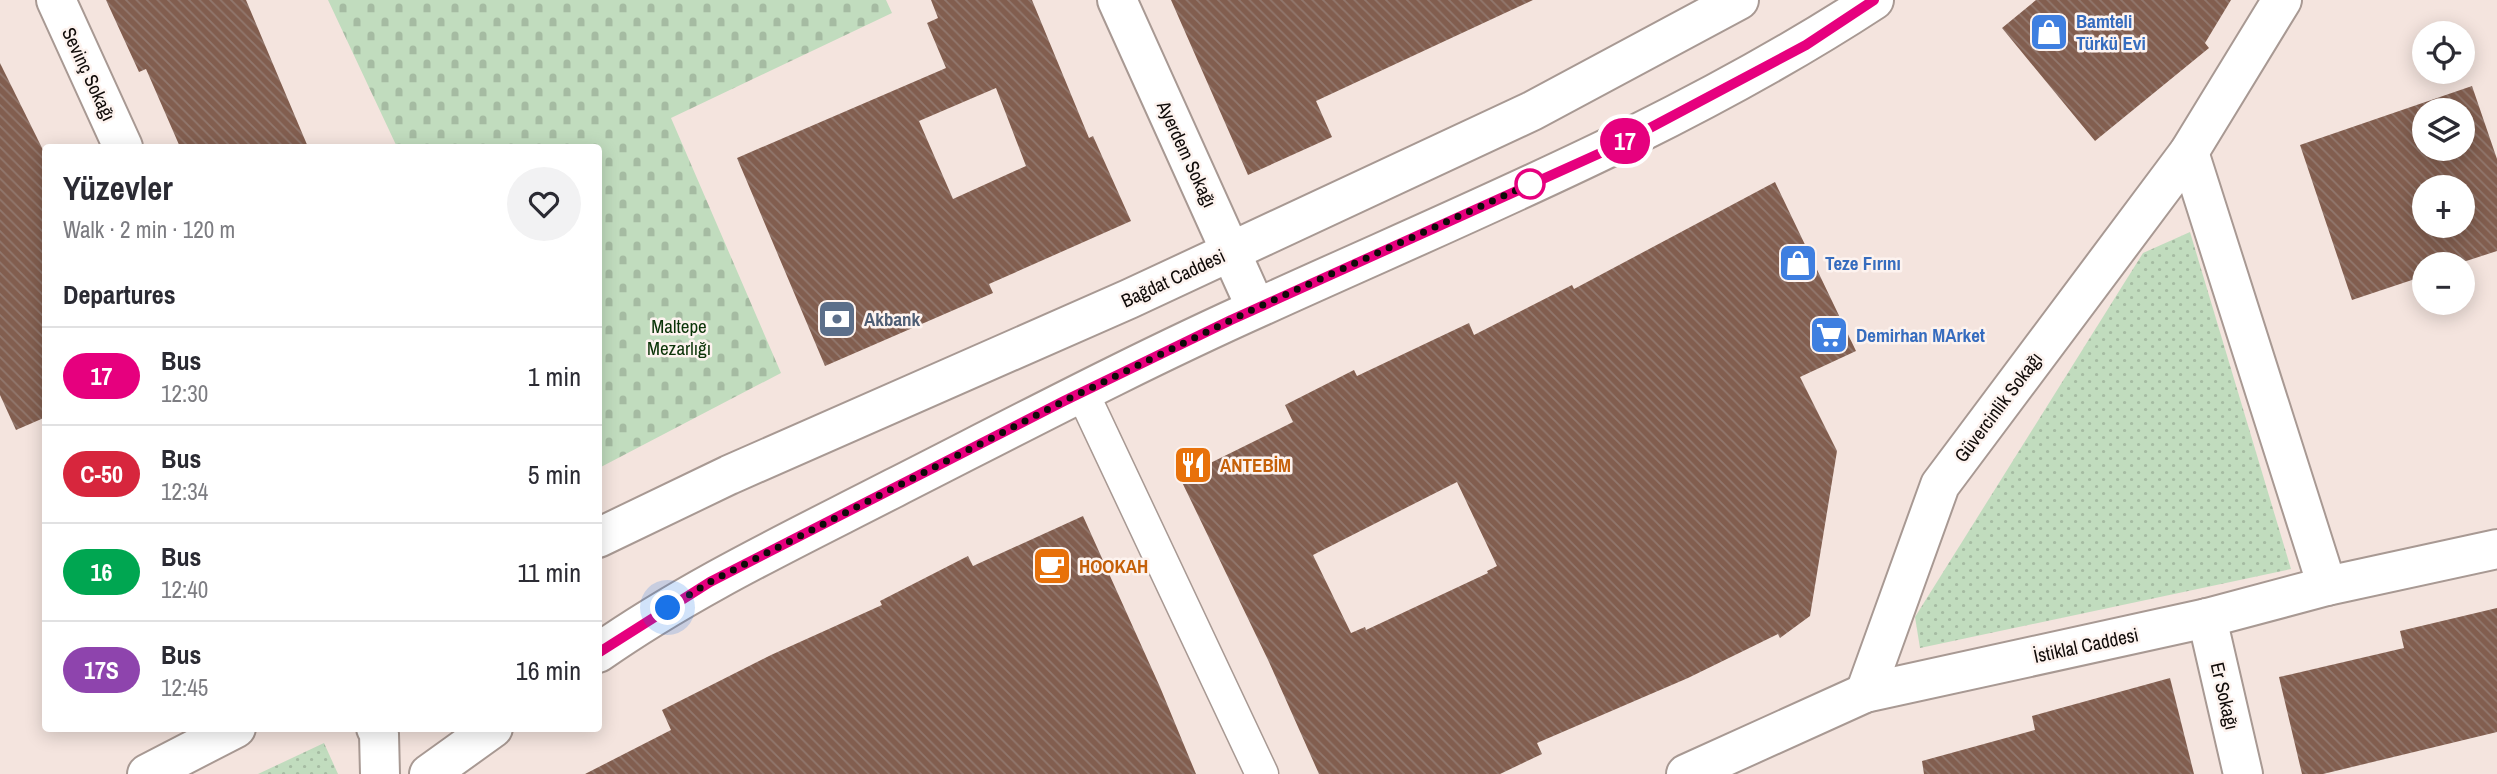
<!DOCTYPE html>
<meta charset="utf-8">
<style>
body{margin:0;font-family:"Archivo Narrow",sans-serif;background:#f2f2f3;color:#2b2b33;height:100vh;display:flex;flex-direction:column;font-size:26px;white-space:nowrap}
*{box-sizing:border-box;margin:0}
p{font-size:23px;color:#7c7c81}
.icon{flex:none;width:38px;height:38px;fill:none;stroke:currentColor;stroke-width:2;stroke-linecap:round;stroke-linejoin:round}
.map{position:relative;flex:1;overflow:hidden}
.side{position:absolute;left:42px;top:144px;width:560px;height:588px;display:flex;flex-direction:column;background:#fff;border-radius:7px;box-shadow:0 4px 18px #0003}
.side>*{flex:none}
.badge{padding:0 14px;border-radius:23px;font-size:24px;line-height:46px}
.controls{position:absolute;left:2412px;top:21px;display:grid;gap:14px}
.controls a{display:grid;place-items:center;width:63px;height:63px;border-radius:50%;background:#fff;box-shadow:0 4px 18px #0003;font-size:35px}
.you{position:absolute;width:35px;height:35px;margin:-18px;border:5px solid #fff;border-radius:50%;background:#1a73e8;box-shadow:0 0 0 10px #1a73e833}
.map>.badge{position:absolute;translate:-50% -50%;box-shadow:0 0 0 4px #fff}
h2{padding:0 21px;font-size:26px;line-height:63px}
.round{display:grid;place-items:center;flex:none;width:74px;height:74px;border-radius:37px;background:#f2f2f3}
.overview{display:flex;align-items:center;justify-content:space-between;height:119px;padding:0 21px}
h1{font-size:33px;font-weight:700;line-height:52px}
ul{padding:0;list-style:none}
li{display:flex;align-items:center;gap:21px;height:98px;padding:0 21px;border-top:2px solid #e1e1e2}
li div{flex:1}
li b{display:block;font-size:26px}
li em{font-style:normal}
li .badge{min-width:77px;font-weight:700;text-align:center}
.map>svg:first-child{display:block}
</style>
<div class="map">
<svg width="2497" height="774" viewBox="0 0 2497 774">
<defs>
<pattern id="cemetery-stones" width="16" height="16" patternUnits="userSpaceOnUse" patternTransform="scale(1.75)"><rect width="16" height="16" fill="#c1dcbe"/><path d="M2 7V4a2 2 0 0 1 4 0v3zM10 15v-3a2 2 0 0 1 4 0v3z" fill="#a5bba2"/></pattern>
<pattern id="park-dots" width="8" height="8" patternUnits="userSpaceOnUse" patternTransform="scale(1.75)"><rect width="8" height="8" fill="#c1dcbe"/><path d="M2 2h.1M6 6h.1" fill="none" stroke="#a5bba2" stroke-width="1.8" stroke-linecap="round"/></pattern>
<pattern id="building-back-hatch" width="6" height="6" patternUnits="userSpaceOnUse" patternTransform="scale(1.75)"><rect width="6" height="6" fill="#825e4f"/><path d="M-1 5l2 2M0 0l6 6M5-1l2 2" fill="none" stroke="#92786e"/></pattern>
</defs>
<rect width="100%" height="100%" fill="#f4e4de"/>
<!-- cemetery -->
<path fill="url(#cemetery-stones)" d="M328,0H886L892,13L671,118L781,373L599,468L598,147H397Z"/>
<!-- park -->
<g fill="url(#park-dots)">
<path d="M2190,232L2291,569L1920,648L1915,617L2143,253Z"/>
<path d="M324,743L338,774H258Z"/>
</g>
<!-- building -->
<g fill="url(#building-back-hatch)" fill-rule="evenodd">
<path d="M106,0H246L308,147H180L146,69L139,72Z"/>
<path d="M931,0H1032L1089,138L1093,136L1131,221L989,284L993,293L825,366L737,158L946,68L927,23L938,18ZM996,88L1026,166L953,199L919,121Z"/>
<path d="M1171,0H1533L1316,101L1332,137L1248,175Z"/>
<path d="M2036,0H2231L2205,43L2209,48L2095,141L2002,28Z"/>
<path d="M0,63L46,156V417L16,430L0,395Z"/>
<path d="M2472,86L2497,159V251L2457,264H2424V276L2352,300L2300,145ZM2424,110H2462V149H2424ZM2424,187H2462V226H2424Z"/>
<path d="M1775,182L1856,351L1800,377L1837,451L1810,616L1780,638L1778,634L1688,678L1537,743L1542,754L1500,774H1319L1269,662L1180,478L1293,422L1285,405L1354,370L1357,376L1469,323L1474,335L1572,285L1574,289ZM1457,482L1497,566L1487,571L1488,573L1366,630L1365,627L1351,633L1313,555Z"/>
<path d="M1083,516L1160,687L1196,774H585L671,730L662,710L771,655L882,605L880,601L968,556L973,566Z"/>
<path d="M2497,608V732L2323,774H2302L2279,677L2404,648L2400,631Z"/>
<path d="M2170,678L2194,774H1924L1922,761L2035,730L2032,716Z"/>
</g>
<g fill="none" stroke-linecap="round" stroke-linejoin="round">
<defs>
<path id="pedestrian" d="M1082,392L1262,774"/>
<g id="minor">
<path d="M56,0L123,147"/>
<path d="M1117,0L1256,308"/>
<path d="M2189,152L2327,586"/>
<path d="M2207,618L2243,774"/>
<path d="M1865,693L1940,485L2189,152L2282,0"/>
</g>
<path id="tertiary" d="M1686,774L1865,693L2207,618L2327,586L2497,549"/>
<g id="primary">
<path d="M598,538L729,475L1129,299L1532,111L1739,0"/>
<path d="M598,653C691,588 793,540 894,488C1016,426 1137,362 1262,306C1470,211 1683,125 1874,0"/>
<path d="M376,728L379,734L380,774"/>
<path d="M147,774L236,728"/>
<path d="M429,774L493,728"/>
</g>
</defs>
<!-- pedestrian casing -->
<use href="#pedestrian" stroke="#a89993" stroke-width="35"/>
<!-- minor casing -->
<use href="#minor" stroke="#a89993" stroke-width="42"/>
<!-- tertiary casing -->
<use href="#tertiary" stroke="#a89993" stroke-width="42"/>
<!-- primary casing -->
<use href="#primary" stroke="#a89993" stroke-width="42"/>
<!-- pedestrian -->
<use href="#pedestrian" stroke="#fff" stroke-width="32"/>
<!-- minor -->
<use href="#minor" stroke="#fff" stroke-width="38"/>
<!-- tertiary -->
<use href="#tertiary" stroke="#fff" stroke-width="38"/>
<!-- primary -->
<use href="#primary" stroke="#fff" stroke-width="38"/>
</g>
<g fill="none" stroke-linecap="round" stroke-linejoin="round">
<defs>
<path id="line" d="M598,653L710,582L1064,401L1231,320L1616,146L1806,45L1874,0"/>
</defs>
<!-- line casing -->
<use href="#line" stroke="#fff" stroke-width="16"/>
<!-- line -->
<use href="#line" stroke="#e6007e" stroke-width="10"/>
<!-- walk -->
<path stroke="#100b09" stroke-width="7" stroke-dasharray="0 12.6" d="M668,608L710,582L1064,401L1256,308L1530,184"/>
</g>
<!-- icons -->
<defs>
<symbol id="shop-square" viewBox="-11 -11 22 22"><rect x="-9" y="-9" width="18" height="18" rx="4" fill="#3f7fe0" stroke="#fdf3ef"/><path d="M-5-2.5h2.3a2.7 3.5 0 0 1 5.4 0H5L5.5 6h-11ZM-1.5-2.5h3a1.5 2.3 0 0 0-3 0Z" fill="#fff"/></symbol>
<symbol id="bank-square" viewBox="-11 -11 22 22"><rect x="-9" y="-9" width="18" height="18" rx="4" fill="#5c6f8a" stroke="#fdf3ef"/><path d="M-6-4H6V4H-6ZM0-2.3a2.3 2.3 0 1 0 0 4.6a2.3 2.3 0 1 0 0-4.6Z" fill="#fff"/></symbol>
<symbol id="supermarket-square" viewBox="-11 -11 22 22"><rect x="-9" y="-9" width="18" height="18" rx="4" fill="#3f7fe0" stroke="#fdf3ef"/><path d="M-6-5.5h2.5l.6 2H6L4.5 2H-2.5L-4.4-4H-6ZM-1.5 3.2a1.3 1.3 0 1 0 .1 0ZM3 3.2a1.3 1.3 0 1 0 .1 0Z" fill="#fff"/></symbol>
<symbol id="restaurant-square" viewBox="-11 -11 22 22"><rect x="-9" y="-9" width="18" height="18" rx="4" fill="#e8710a" stroke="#fdf3ef"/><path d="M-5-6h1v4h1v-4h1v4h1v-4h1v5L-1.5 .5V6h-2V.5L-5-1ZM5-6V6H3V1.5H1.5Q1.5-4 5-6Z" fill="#fff"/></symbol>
<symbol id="cafe-square" viewBox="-11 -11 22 22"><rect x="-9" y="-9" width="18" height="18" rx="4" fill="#e8710a" stroke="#fdf3ef"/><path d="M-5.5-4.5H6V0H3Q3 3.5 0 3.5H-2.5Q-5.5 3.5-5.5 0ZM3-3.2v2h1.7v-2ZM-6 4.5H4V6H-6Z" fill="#fff"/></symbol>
</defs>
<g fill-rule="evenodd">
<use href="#shop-square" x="2027" y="10" width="44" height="44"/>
<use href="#shop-square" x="1776" y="241" width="44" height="44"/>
<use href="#bank-square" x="815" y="297" width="44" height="44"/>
<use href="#supermarket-square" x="1807" y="313" width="44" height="44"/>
<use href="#restaurant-square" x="1171" y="443" width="44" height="44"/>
<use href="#cafe-square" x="1030" y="544" width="44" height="44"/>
</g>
<!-- markers -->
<circle fill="#fff" stroke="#e6007e" stroke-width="3.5" cx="1530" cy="184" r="14"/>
<g text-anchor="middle" stroke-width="5" stroke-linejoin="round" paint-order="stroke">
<!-- shop labels -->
<g font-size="19" font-weight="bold" fill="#366cbe" stroke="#fdf3ef" text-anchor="start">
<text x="2076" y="28">Bamteli<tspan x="2076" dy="22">Türkü Evi</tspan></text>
<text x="1825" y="270">Teze Fırını</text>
<text x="1856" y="342">Demirhan MArket</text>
</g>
<!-- street labels -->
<g font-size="19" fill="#100b09" stroke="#fdf3ef">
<text transform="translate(89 74) rotate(65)" y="7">Sevinç Sokağı</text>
<text transform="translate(1187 154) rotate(65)" y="7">Ayerdem Sokağı</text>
<text transform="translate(1173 278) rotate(-25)" y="7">Bağdat Caddesi</text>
<text transform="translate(1998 407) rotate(-53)" y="7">Güvercinlik Sokağı</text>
<text transform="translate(2086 645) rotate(-12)" y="7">İstiklal Caddesi</text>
<text transform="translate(2225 696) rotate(77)" y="7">Er Sokağı</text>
</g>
<!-- service labels -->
<g font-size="19" font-weight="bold" fill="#4e5e75" stroke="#fdf3ef" text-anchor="start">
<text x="864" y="326">Akbank</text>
</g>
<!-- park labels -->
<g font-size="19" fill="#0a3307" stroke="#fdf3ef">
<text x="679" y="333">Maltepe<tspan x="679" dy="22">Mezarlığı</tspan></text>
</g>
<!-- food labels -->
<g font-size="19" font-weight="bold" fill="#c56008" stroke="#fdf3ef" text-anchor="start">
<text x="1220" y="472">ANTEBİM</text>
<text x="1079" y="573">HOOKAH</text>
</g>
</g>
</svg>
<div class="controls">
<a><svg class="icon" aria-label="locate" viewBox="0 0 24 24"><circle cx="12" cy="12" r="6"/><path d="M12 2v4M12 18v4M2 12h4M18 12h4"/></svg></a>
<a><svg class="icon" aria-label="layers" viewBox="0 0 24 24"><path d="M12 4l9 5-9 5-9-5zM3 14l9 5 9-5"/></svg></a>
<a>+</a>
<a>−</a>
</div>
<div class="you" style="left:668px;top:608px"></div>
<b class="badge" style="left:1625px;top:141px;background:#e6007e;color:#fff">17</b>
<section class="side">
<div class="overview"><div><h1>Yüzevler</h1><p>Walk · 2 min · 120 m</p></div><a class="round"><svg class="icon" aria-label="heart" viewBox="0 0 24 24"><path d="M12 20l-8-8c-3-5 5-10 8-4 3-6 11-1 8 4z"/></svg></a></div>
<h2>Departures</h2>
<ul>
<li><span class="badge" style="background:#e6007e;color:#fff">17</span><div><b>Bus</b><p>12:30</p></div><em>1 min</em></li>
<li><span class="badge" style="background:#d7263d;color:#fff">C-50</span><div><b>Bus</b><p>12:34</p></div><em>5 min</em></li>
<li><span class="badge" style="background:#00a651;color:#fff">16</span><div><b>Bus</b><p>12:40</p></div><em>11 min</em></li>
<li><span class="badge" style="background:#8e44ad;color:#fff">17S</span><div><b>Bus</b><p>12:45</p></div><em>16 min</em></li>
</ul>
</section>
</div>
